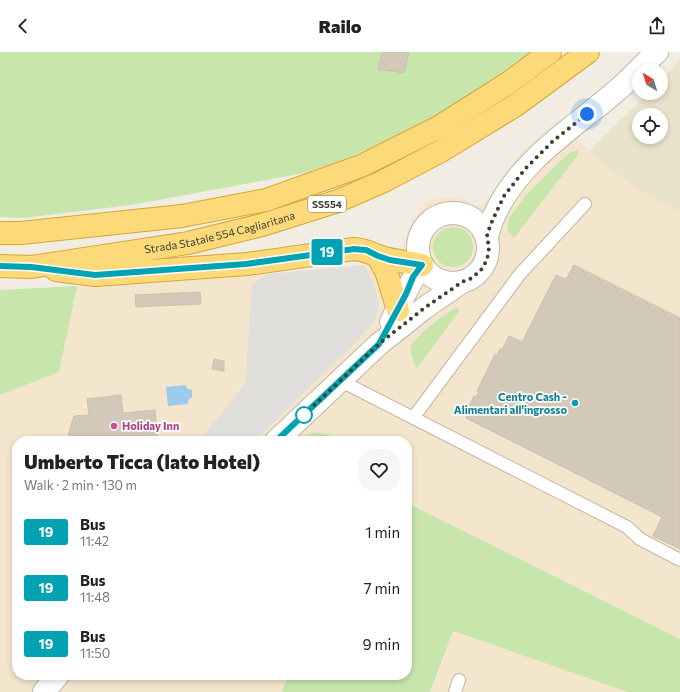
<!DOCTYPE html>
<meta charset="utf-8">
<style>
body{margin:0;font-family:Commissioner,sans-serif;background:#f6f6f6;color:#222;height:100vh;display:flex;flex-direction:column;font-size:15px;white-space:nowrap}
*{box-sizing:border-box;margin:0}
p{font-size:13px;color:#767676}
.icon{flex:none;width:22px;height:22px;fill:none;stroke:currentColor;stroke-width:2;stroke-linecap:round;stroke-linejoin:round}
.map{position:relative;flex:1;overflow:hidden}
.drawer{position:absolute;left:12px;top:384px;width:400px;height:244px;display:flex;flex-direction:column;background:#fff;border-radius:16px;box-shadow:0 2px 6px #0003}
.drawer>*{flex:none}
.badge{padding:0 8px;border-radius:3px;font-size:14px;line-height:26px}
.needle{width:26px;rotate:322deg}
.fabs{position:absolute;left:632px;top:12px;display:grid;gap:8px}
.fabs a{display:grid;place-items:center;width:36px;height:36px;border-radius:50%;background:#fff;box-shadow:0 2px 6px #0003;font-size:20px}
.you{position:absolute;width:20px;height:20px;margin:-10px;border:3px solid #fff;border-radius:50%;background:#1a73e8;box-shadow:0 0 0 6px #1a73e833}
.map>.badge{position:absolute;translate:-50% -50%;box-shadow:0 0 0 2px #fff}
.round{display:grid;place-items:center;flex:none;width:42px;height:42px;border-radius:16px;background:#f6f6f6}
.overview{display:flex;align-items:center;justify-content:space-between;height:68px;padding:0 12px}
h1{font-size:19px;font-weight:800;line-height:30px}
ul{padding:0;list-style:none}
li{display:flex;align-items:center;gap:12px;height:56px;padding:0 12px}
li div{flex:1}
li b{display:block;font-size:15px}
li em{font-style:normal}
li .badge{min-width:44px;font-weight:700;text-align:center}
header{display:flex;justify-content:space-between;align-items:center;height:52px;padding:0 12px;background:#fff;font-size:18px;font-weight:800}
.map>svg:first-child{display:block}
</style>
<header><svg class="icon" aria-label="back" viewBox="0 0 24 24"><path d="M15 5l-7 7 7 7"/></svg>Railo<svg class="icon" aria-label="share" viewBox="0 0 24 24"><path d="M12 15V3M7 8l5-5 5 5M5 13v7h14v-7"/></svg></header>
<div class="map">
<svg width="680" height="640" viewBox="0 0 680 640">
<rect width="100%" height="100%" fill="#f1ede2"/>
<!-- commercial -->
<g fill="#f4e5cd">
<path d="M559,67L589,100L632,133L648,143L680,159V587L407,451V389H346L341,386L305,389H17V623H288L282,640H0V343L59,320L77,234L267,222L364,213L401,198L413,167L425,151L437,146H460L481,155L519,102Z"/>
<path d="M453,579L628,640H431Z"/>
</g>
<!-- education -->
<path fill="#eae3cc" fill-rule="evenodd" d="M680,8V159L648,143L632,133L589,100L648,41H661V28ZM639,63H661V85H639Z"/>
<!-- green -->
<g fill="#c8e5ab">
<path d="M0,0H533L500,23L426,71L341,109L304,121L131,153L24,166L0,165Z"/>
<path d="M578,98V103L514,186L507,179L509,166L525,144L569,101Z"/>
<circle cx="453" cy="195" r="20"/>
<path d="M77,234L59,320L0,343V238Z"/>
<path d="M456,256L460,258L417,316L413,309L410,295C419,282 442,263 456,256Z"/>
<path d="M316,380L342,386L346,389H296L300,385Z"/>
<path d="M407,451L680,587V640H628L453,579L430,640H282L288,623H407Z"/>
</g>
<!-- parking -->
<path fill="#e1dfdb" d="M364,213L374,232L379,251L376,267L366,279L255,389H199L245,332L252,232L267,222Z"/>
<!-- water -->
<path fill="#9ecaee" d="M185,333L188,337L192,338V345L188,348V352L168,354L166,335Z"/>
<!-- building -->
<g fill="#d2c9b8" stroke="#cdc1ac">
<path d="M382,0H409L404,21L378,17Z"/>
<path d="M574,213L680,266V497L653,484L662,465L466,366L470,358L468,356L474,344L476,345L479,340L477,339L495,302L497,303L500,297L502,298L509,284L522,290L556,223L566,227Z"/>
<path d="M200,240L201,252L136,255L135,243Z"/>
<path d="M214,307L224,309V319L212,317Z"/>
<path d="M121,343L123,361L155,358L158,387H162V389H73L74,385L68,383L74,364L89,363L87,347Z"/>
</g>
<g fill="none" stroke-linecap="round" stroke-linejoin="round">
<defs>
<g id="service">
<path d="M341,329L627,475L640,487L680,508"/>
<path d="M413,366L520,222L585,152"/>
<path d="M455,640L459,628"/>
</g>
<g id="minor">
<circle cx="453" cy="196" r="35"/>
<path d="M487,184C489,178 491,170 494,164C520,106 576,75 622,34C634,23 645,11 657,0"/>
<path d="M391,270C401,251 409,230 422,213"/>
<path d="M276,389L379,292L423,257L462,230"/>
<path d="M44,640L58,623"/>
</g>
<g id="trunk">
<path d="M0,181H21L182,164L266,148L361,114L439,75L510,30L550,0"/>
<path d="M378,204L387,222L398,258"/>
<path id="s1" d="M0,214L31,215L188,191L262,173L338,149L384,129L441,99L516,53L588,0"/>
<path d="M56,218L95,223L247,212L354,197C367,198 367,200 378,204C392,209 408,210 422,213"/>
</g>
</defs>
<!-- service casing -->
<use href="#service" stroke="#bfb8a8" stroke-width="14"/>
<!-- minor casing -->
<use href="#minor" stroke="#bfb8a8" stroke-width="24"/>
<!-- trunk casing -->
<use href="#trunk" stroke="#daa533" stroke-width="24"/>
<!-- service -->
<use href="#service" stroke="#fff" stroke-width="12"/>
<!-- minor -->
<use href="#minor" stroke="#fff" stroke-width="22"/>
<!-- trunk -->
<use href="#trunk" stroke="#fcda7a" stroke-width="22"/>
</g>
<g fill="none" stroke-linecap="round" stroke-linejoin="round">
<defs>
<path id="line" d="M0,214L31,215L95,223L246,212L354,197L366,198L378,204L390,208L422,213L413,225L406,242L379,292L276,389"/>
</defs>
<!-- line casing -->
<use href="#line" stroke="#fff" stroke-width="9"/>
<!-- line -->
<use href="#line" stroke="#00a3b4" stroke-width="6"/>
<!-- walk -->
<path stroke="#423d33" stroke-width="4" stroke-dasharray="0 7.2" d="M304,363L379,292L423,257L462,230L472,226L481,218L487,208L489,196L487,184L490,174L494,165L504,144L526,116L553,89L587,62"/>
</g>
<!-- markers -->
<circle fill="#0f9aa8" stroke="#fff" stroke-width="1.5" cx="575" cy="351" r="4"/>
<circle fill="#fff" stroke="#00a3b4" stroke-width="2" cx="304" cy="363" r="8"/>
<circle fill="#d1479c" stroke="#fff" stroke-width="1.5" cx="114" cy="374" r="4"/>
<g text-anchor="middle" stroke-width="3.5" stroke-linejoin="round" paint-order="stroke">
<!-- shield labels -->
<rect fill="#fff" stroke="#7b7770" stroke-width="1" x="308" y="144" width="38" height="16" rx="3"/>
<g font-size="10" font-weight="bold" fill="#423d33">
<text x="327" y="156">SS554</text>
</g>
<!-- street labels -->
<g font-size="11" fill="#423d33" stroke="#fff">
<text dy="4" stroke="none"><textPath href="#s1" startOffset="223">Strada Statale 554 Cagliaritana</textPath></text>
</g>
<!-- culture labels -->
<g font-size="11" font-weight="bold" fill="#0d838f" stroke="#fff" text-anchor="end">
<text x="567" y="349">Centro Cash -<tspan x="567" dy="13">Alimentari all'ingrosso</tspan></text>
</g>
<!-- hotel labels -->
<g font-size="11" font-weight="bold" fill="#b23c85" stroke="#fff" text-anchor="start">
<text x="122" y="378">Holiday Inn</text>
</g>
</g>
</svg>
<div class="fabs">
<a><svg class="needle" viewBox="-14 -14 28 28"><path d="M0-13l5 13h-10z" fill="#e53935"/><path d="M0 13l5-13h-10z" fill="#767676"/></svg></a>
<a><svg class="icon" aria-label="locate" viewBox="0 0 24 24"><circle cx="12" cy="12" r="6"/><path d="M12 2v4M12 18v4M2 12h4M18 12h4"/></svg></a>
</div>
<div class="you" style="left:587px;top:62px"></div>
<b class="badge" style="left:327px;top:200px;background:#00a3b4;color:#fff">19</b>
<section class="drawer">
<div class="overview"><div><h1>Umberto Ticca (lato Hotel)</h1><p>Walk · 2 min · 130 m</p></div><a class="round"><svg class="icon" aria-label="heart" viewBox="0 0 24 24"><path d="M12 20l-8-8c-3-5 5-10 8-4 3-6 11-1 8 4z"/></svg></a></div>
<ul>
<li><span class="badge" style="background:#00a3b4;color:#fff">19</span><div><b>Bus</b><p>11:42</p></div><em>1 min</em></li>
<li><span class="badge" style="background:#00a3b4;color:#fff">19</span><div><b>Bus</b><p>11:48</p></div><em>7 min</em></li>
<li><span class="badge" style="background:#00a3b4;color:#fff">19</span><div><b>Bus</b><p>11:50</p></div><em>9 min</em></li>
</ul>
</section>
</div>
